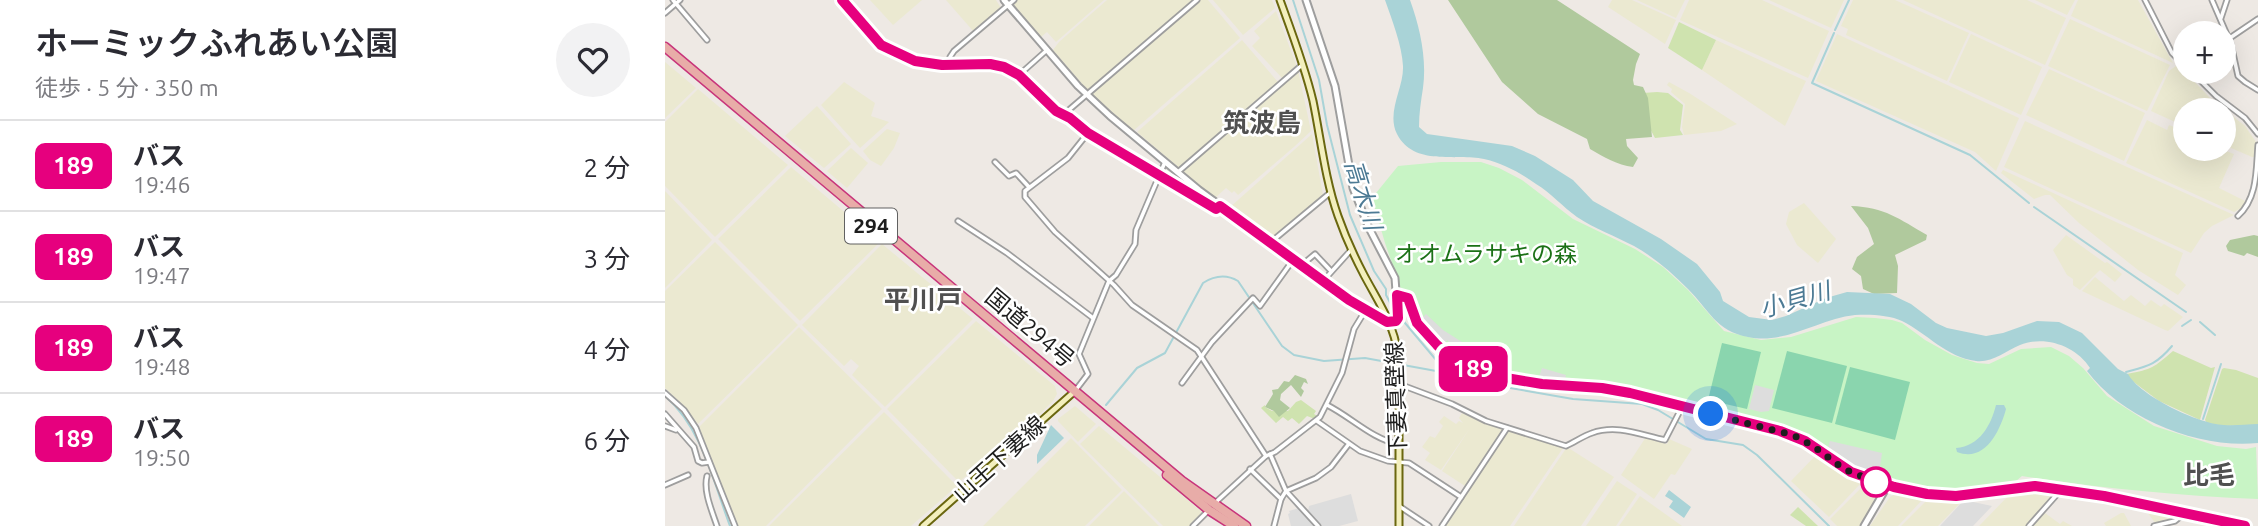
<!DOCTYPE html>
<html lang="ja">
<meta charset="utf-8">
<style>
body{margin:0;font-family:Ubuntu,"Noto Sans JP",sans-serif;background:#f2f2f3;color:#2b2b33;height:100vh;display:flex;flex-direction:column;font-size:26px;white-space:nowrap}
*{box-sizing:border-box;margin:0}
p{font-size:23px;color:#7c7c81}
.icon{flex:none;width:38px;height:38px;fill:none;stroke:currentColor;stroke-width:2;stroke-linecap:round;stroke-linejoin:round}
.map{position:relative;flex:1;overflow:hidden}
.sheet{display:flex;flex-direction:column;background:#fff;width:665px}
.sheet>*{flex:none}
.badge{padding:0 14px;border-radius:10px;font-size:24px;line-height:46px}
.tools{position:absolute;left:1508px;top:21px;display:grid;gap:14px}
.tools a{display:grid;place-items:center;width:63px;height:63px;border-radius:50%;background:#fff;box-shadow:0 7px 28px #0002;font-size:35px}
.you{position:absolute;width:35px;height:35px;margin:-18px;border:5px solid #fff;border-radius:50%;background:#1a73e8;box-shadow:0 0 0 10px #1a73e833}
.map>.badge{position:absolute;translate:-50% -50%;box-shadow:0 0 0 4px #fff}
.round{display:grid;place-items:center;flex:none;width:74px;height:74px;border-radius:37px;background:#f2f2f3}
.headline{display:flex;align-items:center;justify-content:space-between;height:119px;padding:0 35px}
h1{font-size:33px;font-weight:600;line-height:52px}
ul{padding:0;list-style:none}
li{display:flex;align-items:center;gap:21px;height:91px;padding:0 35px;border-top:2px solid #e1e1e2}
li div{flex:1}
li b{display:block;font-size:26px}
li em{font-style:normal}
li .badge{min-width:77px;font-weight:700;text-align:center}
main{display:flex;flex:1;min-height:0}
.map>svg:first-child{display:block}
</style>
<main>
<section class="sheet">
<div class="headline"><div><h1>ホーミックふれあい公園</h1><p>徒歩 · 5 分 · 350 m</p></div><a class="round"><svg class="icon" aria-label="heart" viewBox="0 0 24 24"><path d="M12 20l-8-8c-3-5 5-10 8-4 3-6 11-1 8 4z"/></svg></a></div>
<ul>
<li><span class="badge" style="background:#e6007e;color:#fff">189</span><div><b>バス</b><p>19:46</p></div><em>2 分</em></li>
<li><span class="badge" style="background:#e6007e;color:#fff">189</span><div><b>バス</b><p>19:47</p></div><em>3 分</em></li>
<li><span class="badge" style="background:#e6007e;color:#fff">189</span><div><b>バス</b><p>19:48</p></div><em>4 分</em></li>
<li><span class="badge" style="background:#e6007e;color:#fff">189</span><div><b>バス</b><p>19:50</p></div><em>6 分</em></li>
</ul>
</section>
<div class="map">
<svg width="1593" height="526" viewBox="0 0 1593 526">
<rect width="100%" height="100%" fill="#eee9e4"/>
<!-- farmland -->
<g fill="#ebe9d1">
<path d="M205,0H257L228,25Z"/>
<path d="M281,0H331L336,8L309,32Z"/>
<path d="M350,0H439L391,42L382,32L376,37L348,5Z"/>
<path d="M442,0H529L424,92L388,50L394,42Z"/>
<path d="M535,0H543L575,38L468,131L427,94Z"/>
<path d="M548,0H607L610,8L578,35Z"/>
<path d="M947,0H967L1011,20L1000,44L943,7Z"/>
<path d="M972,0H1020L1011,18Z"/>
<path d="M1024,0H1097L1164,31L1143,78L1015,20Z"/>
<path d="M1104,0H1179L1166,28Z"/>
<path d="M1188,0H1230L1304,33L1282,81L1181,35L1183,29L1176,26Z"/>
<path d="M1238,0H1362L1401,18L1380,65Z"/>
<path d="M1370,0H1410L1402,15Z"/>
<path d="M1413,0H1473L1508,63L1406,16Z"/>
<path d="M611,11L632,67L618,79L587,46L595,38L589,31Z"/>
<path d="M1405,19L1505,65L1482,111L1383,66Z"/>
<path d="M1172,34L1354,118L1331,171L1310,152L1151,81Z"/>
<path d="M1306,34L1377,67L1356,115L1284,82Z"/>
<path d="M577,40L613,82L516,167H513L472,132Z"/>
<path d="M1051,40L1141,81L1120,126L1037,70Z"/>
<path d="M0,62L31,88L0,118Z"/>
<path d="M1511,66L1521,73L1545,98L1580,126L1591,142L1590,157H1587L1559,145V110H1521V127L1486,111L1504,71Z"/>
<path d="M1384,69L1480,113L1459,161L1361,115Z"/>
<path d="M633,70L646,131L630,146L573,195L569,191L567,193L561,188L550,198L518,173L517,171Z"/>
<path d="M179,82L210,103L206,116L224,122L195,148L156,105Z"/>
<path d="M1004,82L1024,93L1072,124L1056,131L1019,135L1017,127L1020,104L1006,92L1007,89L1002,85Z"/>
<path d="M33,89L123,165L50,237L0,186V122Z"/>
<path d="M152,106L186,144L159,168L120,136Z"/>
<path d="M1482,120L1502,130L1504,125L1521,132V149H1556L1569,154L1554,188L1582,202L1580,206L1569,212L1461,163Z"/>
<path d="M1360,121L1569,215L1547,226L1539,233L1526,253L1339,167Z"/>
<path d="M222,129L235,133L229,148L216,166L205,160L198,151Z"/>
<path d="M647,134L658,195L607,238L564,208Z"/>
<path d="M186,148L203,163L182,188L162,171Z"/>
<path d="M126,167L215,242L135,321L53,239Z"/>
<path d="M1338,170L1518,253L1510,275L1521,285L1513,295L1473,270L1414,223L1385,195H1380L1369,199L1336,173Z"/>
<path d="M0,191L47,240L0,288Z"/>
<path d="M1139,203L1171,239L1153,263L1132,245L1121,224L1124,212Z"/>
<path d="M1401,235L1440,263L1442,262L1457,274L1450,282L1435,270L1415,290L1408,285V279L1402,275L1388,250Z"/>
<path d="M50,242L133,325L33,424L20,407L0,388V291Z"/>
<path d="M217,244L308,319L220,407L187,375L194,366L186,359L179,366L137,325Z"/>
<path d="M1430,277L1459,301L1466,295L1480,306L1486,300L1496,307L1499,304L1518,317L1503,331L1500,330L1417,291Z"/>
<path d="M311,321L390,386L392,394L388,401L375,414L294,482L222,409Z"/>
<path d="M134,327L217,409L101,526H73L34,427Z"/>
<path d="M410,406L431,424L413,442L393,421V419Z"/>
<path d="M219,412L292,486L246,526H104Z"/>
<path d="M797,413L838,430L800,486L777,471L805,428L776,470L760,460L765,453L757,447L765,436L770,438L778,426L774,422L779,416L791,424L794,421L798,423L794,418Z"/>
<path d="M434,426L537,512L526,526H498L415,444Z"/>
<path d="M843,430L898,448L845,526H780Z"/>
<path d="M981,437L1002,444L1004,439L1027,449L1010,475L1006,474L989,499L956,475Z"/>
<path d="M406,438L457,490L420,526H318Z"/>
<path d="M902,447L949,477L916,526H849Z"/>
<path d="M1152,454L1173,471L1197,482L1164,517L1126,481Z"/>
<path d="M952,481L972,494L951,526H921Z"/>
<path d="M1201,483L1209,486L1214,494L1195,526H1172L1165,519Z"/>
<path d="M1362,489L1390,492V494L1363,526H1314L1349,490Z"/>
<path d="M459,491L494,526H424Z"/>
<path d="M1232,493L1258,499L1233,526H1205L1225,497Z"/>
<path d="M975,496L1017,526H954Z"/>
<path d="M1264,498L1298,500L1273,526H1236Z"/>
<path d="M1479,508L1516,515L1491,524Z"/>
<path d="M1380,513L1395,524L1398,521L1407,526H1368Z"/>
<path d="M1456,513H1459L1466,526H1441L1439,523Z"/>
</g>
<!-- grass -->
<g fill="#cfe3af">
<path d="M1014,22L1051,40L1037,70L1003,48Z"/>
<path d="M992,92L1003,93L1018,105L1015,130L1018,135L990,138L982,123L978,93Z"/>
<path d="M1508,351L1546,368L1550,367L1535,420L1494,401L1462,377V374C1488,369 1488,368 1508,351Z"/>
<path d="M1559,368L1571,370L1593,378V425L1559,426L1542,423L1540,420L1557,369Z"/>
<path d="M636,400L651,411L649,414L654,417L650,419L642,416L634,424L627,418L623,421L618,417L611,423L596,408L600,405V407L607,411H623L631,402Z"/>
<path d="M1133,507L1153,526H1141L1125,515Z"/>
</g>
<!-- forest -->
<g fill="#b0c99d">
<path d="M783,0H892L975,54L971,64L968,80L969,85L978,87L983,98L987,137L961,139L962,146L973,158L968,167C952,165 939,157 925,149L922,139L873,114L837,82Z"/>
<path d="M1186,206C1220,207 1234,219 1262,235L1261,240L1230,255L1233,266L1232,293L1209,294L1198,289L1196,276L1187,269L1192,257L1209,244L1203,228Z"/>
<path d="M1589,235L1593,236V257L1582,253L1579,256L1563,251L1561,246L1565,240Z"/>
<path d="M630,375L641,379L643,384L639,382L636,388L639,391L636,397L626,385L616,394L615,400L625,408L614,417L609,411L600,407L608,394L607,390L613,389L619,381L624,382Z"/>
</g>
<!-- park -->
<path fill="#c8f4c5" d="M776,162H816L834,168L857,180L908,219L970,249L998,267L1023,290L1059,331L1096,340L1126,337L1191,317L1210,318L1227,320L1237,323L1260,340L1287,355L1312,363L1324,364L1356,349L1386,347L1404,356L1418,368L1442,396L1489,426L1552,446L1581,449L1591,447L1593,499C1514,496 1435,488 1357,476L1351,481C1298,494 1265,494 1213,477C1204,475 1194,473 1187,469C1166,458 1148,442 1128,430L964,389L945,385L900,384L863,379L820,370L790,357L757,326L752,318L746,295L736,289L720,243L707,198L733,166Z"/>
<!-- pitch -->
<g fill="#8ad5ae">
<path d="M1057,343L1096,352L1082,409L1043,400Z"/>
<path d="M1122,351L1182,366L1167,423L1107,408Z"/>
<path d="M1185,367L1245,382L1230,440L1170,424Z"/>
</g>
<!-- parking -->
<g fill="#ddd">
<path d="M761,314L778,330L797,342L790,353L785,350L783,340L780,342L755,320Z"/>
<path d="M877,368L901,375L899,383L874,377Z"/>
<path d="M1090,385L1109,390L1104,411L1096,412L1084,409Z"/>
<path d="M1165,441L1217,453L1214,474L1185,466L1186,463L1171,457L1162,451Z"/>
<path d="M686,494L693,521L674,526H657L643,511L644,506Z"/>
<path d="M1299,500L1327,506L1308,526H1275Z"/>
<path d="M634,508L651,526H626L623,514L625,513L624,511Z"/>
</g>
<!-- water -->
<g fill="#a9d3d7">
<path d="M720,0H745C755,28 762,58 758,88C756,101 754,113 754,127L762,134L847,146L870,156L908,180L928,201L996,239L1032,264L1055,292L1058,301L1084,317L1107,320L1121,316L1161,298L1182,292L1225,294L1246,304L1271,323L1282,328L1321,336L1338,333L1372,321L1394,322L1417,333L1453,369L1463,374C1475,396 1534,424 1559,425C1570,426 1582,424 1593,424V443C1533,449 1458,419 1422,371L1425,368C1411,346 1380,335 1355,345C1341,351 1327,363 1311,361C1281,357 1263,334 1237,321C1225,315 1204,314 1190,315C1153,319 1121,345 1083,337C1051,331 1044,310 1023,289C1007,273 989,257 969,246C950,236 930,229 912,217C898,207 886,193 871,184C856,173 837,163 819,159C791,153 749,167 732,134C721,112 739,88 738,66C737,45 727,20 720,0Z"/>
<path d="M1331,405H1339L1341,409C1335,431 1320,463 1292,452L1291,448C1315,446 1326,425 1331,405Z"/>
<path d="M386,425L399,438L372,464V455Z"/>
<path d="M1004,490L1026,507L1019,518L1004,507L1008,501L1000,496Z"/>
</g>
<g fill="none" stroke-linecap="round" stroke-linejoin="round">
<!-- stream -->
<g stroke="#a9d3d7" stroke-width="2">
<path d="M628,0L654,80L662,125L685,215L709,271L721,289V295L729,310"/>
<path d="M1170,30L1184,0"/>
<path d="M1169,33L1147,83L1305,155L1364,203"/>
<path d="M1369,207L1521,312"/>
<path d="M735,317L777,367L793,377L834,386L908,399L977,404L993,410L1041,439L1078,445L1092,455L1164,526"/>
<path d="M1535,322L1550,335"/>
<path d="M1517,326L1526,320"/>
<path d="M1461,372C1483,366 1491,365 1507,346"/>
<path d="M0,396C37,428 48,481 65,526"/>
<path d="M441,405L472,368L500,353L538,283C549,276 561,274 573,281L617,346L629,355L659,361L700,358L782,373"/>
<path d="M1538,419L1556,364"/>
</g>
<defs>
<g id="minor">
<path d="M8,0L42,40"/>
<path d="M177,0L216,45L250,61L277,65L325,64L339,67L354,75L392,111L405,118L423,133L551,209L555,206"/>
<path d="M1480,0L1507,53L1521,67"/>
<path d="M1547,0L1566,44L1573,76L1580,82L1593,90"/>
<path d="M0,13L15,0"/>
<path d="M1556,18L1562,0"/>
<path d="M1559,42L1593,19"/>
<path d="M1514,62L1521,59"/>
<path d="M284,66L285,57L289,51L349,0"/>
<path d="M1527,72L1551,96L1580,118L1593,134"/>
<path d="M354,75L382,50"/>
<path d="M398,115L532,0"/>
<path d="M423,133L403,158L360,191V197L390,232L449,285L467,305L532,350L601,456"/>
<path d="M330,162L344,176L351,173L364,187"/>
<path d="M513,172L637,65"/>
<path d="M1573,216C1593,198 1591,169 1593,145"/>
<path d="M293,221L342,253L428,318"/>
<path d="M606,242L666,192"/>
<path d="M638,264L650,254L666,271"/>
<path d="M659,280L686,250"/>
<path d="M517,383L547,342L588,298L595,306L628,260"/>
<path d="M734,384L787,404L821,421L901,446C910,442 918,436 927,433C952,424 976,435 1000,440L1017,407"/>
<path d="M410,391L423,374L414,354L444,281L451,275L470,244L471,230L500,162"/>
<path d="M0,393L19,410L31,428L70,526"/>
<path d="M662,405C686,417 707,439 733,444"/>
<path d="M0,414L29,447L33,461L37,463L44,462"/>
<path d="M652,421L695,451L723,461L744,463L796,497"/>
<path d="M0,426L11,430"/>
<path d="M605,454L621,491L616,499L609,526"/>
<path d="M585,469L616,499"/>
<path d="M42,476C38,491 47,511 52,526"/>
<path d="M0,485L23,475"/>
<path d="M551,502L601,456L610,452L655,417L677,373L689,329L700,311"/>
<path d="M734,506L764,526"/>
<path d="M528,526L544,510"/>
<path d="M653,526L621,491L651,478L666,467L683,445"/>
<path d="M777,526L842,428"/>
<path d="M1364,526L1395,491"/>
<path d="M1489,526L1510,521L1521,512"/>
</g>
<g id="tertiary">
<path d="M339,0L413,86L445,116L534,190L684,300L713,317L729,322L733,318L730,278L704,228L688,188L670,86L641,0"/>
<path d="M732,295L743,298L750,319L758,331L781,354L805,368L822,374L877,384L937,388L965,393L1115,431L1140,441L1186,473L1229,487L1262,494L1291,496L1370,486L1439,496L1580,526"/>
<path d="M1199,526L1223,485"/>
</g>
<g id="secondary">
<path d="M615,0C627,33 640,67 648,101C656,140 660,179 673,216C680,236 689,256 699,275C716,307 733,329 734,368V526"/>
<path d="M258,526L410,391"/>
</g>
<g id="trunk">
<path d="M0,47L517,481L581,526"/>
<path d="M502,475L544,510L569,526"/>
</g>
</defs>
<!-- minor casing -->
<use href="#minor" stroke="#9e9e9e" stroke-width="7"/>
<!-- tertiary casing -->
<use href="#tertiary" stroke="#9e9e9e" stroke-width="9"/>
<!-- secondary casing -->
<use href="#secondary" stroke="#6a670f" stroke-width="9"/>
<!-- trunk casing -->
<use href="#trunk" stroke="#c8357b" stroke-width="11"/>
<!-- minor -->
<use href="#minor" stroke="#fff" stroke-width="3.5"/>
<!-- tertiary -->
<use href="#tertiary" stroke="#fff" stroke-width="5"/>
<!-- secondary -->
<use href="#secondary" stroke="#f3efbd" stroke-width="5"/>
<!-- trunk -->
<use href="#trunk" stroke="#e8aca8" stroke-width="8"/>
</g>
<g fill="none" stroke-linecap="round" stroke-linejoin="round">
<defs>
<path id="line" d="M177,0L216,45L250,61L277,65L325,64L339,67L354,75L391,111L405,118L423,133L551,209L555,206L684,300L722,322L731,321L733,318L732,295L743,298L752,323L772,345L785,357L805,368L835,377L877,384L937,388L965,393L1115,431L1140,441L1186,472L1229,487L1262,494L1291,496L1370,486L1439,496L1580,526"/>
</defs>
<!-- line casing -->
<use href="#line" stroke="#fff" stroke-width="16"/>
<!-- line -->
<use href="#line" stroke="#e6007e" stroke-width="10"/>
<!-- walk -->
<path stroke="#1d1d1d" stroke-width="7" stroke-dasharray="0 12.6" d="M1046,414L1128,435L1148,446L1179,469L1211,482"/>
</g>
<!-- markers -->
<circle fill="#fff" stroke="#e6007e" stroke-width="3.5" cx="1211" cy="482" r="14"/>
<g text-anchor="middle" stroke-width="5" stroke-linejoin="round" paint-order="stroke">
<!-- shield labels -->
<rect fill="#fff" stroke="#616161" stroke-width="2" x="180" y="208.5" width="52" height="35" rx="5"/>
<g font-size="21" font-weight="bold" fill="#1d1d1d">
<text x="206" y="233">294</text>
</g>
<!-- park labels -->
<g font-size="23" fill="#1b7116" stroke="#fff">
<text x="821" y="262">オオムラサキの森</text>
</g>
<!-- street labels -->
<g font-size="23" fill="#1d1d1d" stroke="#fff">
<text transform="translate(365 328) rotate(40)" y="8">国道294号</text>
<text transform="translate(731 399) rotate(-92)" y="8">下妻真壁線</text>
<text transform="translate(334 459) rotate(-42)" y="8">山王下妻線</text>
</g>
<!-- water labels -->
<g font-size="24" font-style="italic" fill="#4c7a94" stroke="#fff">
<text transform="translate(698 195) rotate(73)" y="8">高木川</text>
<text transform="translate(1130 300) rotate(-16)" y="8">小貝川</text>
</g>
<!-- quarter labels -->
<g font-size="26" font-weight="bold" fill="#505050" stroke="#fff">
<text x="597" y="132">筑波島</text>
<text x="258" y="309">平川戸</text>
<text x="1544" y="484">比毛</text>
</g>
</g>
</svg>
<div class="tools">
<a>+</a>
<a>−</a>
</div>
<div class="you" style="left:1046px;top:414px"></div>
<b class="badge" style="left:808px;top:369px;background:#e6007e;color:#fff">189</b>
</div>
</main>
